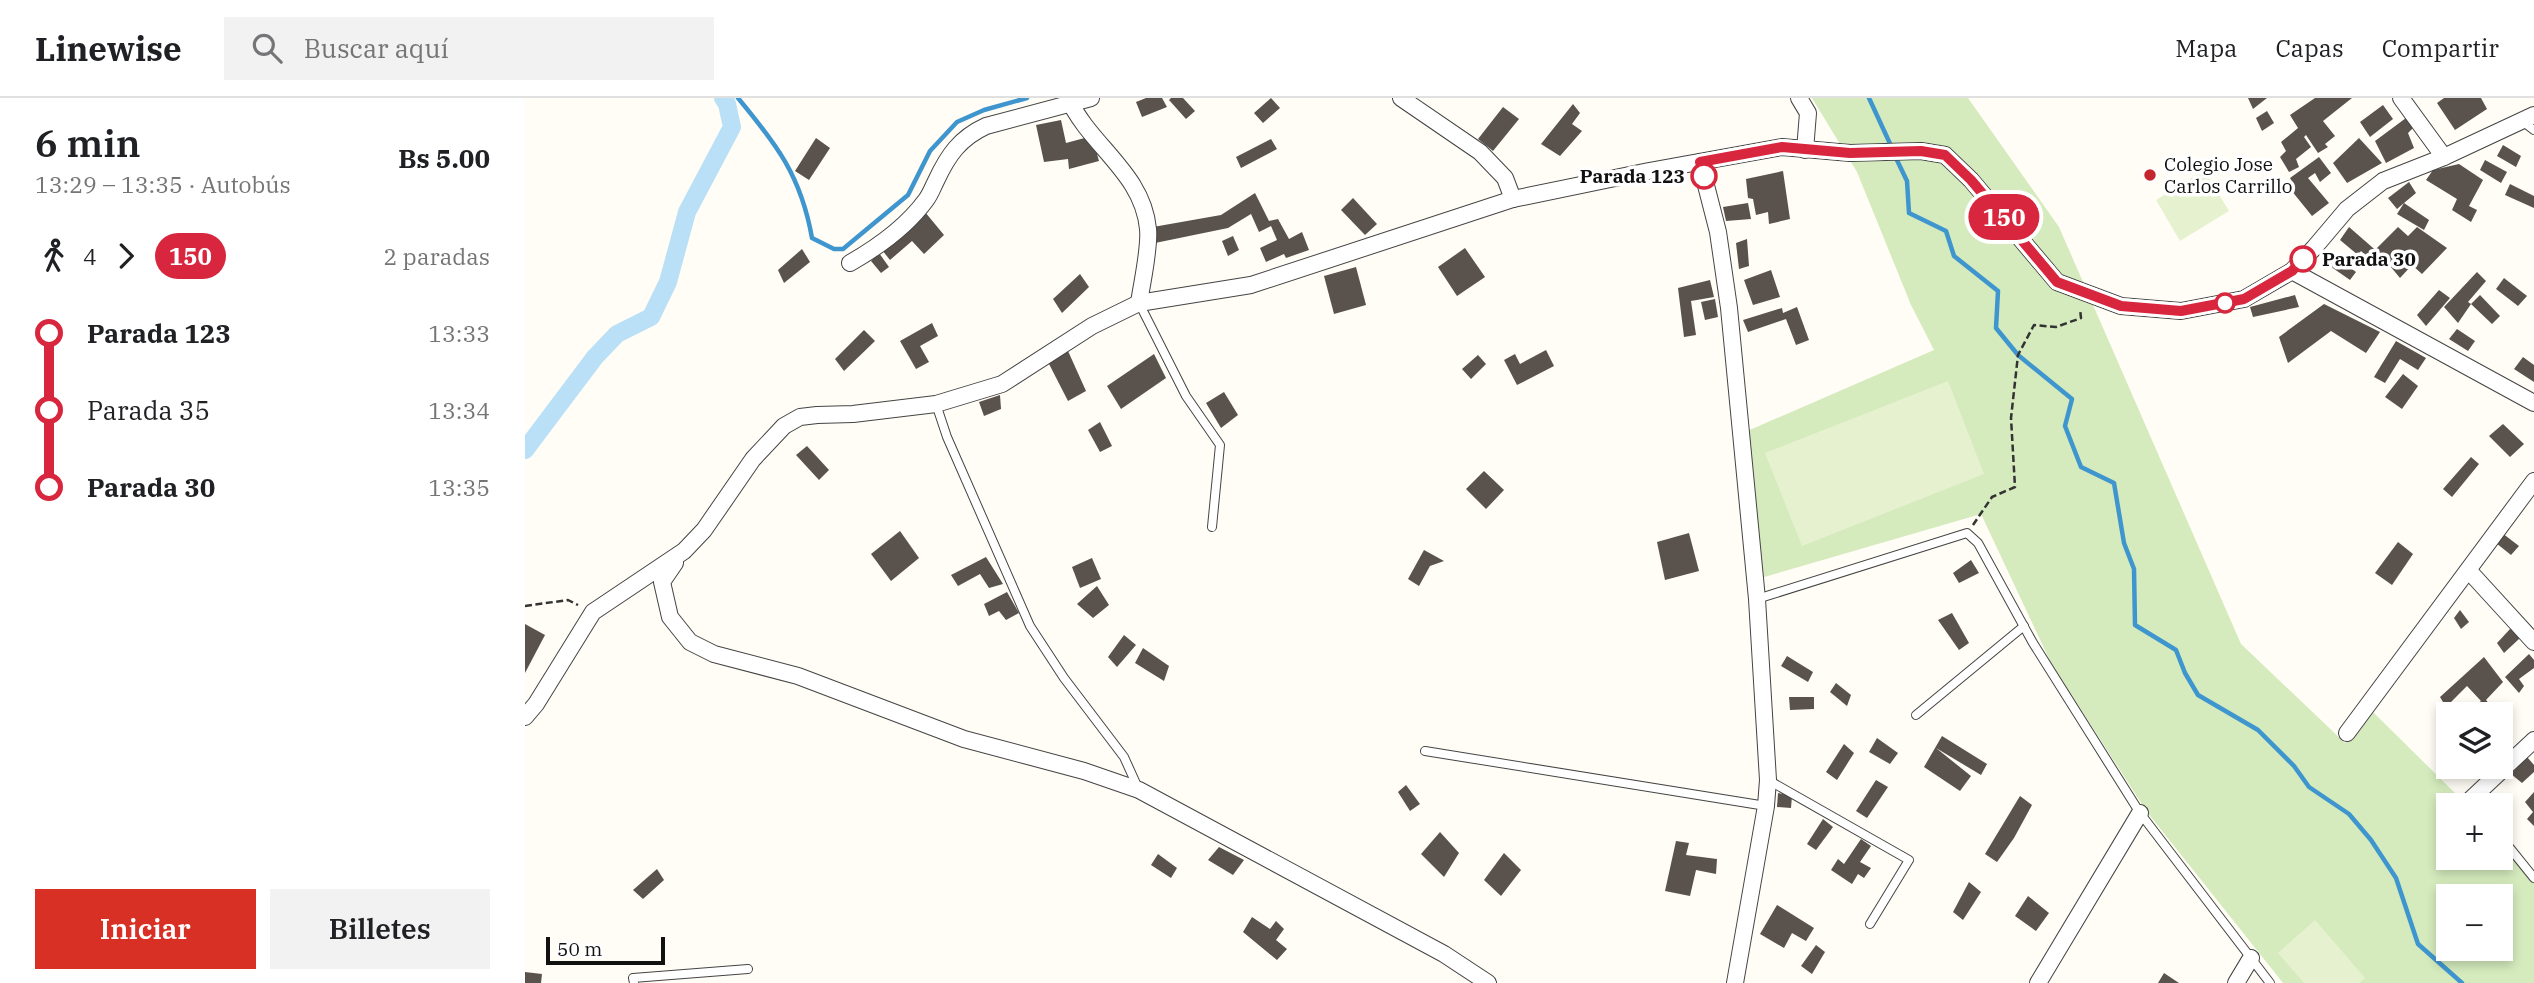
<!DOCTYPE html>
<html lang="es">
<meta charset="utf-8">
<style>
body{margin:0;font-family:"IBM Plex Serif",serif;background:#f2f2f2;color:#202124;height:100vh;display:flex;flex-direction:column;font-size:26px;white-space:nowrap}
*{box-sizing:border-box;margin:0}
p{font-size:23px;color:#757577}
.icon{flex:none;width:38px;height:38px;fill:none;stroke:currentColor;stroke-width:2;stroke-linecap:round;stroke-linejoin:round}
.map{position:relative;flex:1;overflow:hidden}
.side{display:flex;flex-direction:column;background:#fff;width:525px}
.side>*{flex:none}
.badge{padding:0 14px;border-radius:23px;font-size:24px;line-height:46px}
.controls{position:absolute;left:1911px;top:604px;display:grid;gap:14px}
.controls a{display:grid;place-items:center;width:77px;height:77px;border-radius:0px;background:#fff;box-shadow:0 4px 10px #0003;font-size:35px}
.scale{position:absolute;left:21px;bottom:18px;width:119px;box-sizing:border-box;padding-left:7px;border:4px solid #111;border-top:0;font-size:19px;line-height:24px;white-space:nowrap;color:#111;-webkit-text-stroke:5px #fff;paint-order:stroke}
.map>.badge{position:absolute;translate:-50% -50%;box-shadow:0 0 0 4px #fff}
.legs{display:flex;align-items:center;gap:10px;height:77px;padding:0 35px;font-size:23px}
.legs p{margin-inline-start:auto}
.headline{display:flex;align-items:center;justify-content:space-between;height:119px;padding:0 35px}
h1{font-size:38px;font-weight:600;line-height:52px}
.primary-button{display:flex;gap:14px;margin-top:auto;padding:14px 35px}
.primary-button a{flex:1;height:80px;border-radius:0px;background:#d93025;color:#fff;font-size:28px;font-weight:600;line-height:80px;text-align:center}
.primary-button a+a{background:#f2f2f2;color:#202124}
ul{padding:0 35px;list-style:none}
li{display:flex;align-items:center;gap:24px;height:77px;font-size:26px}
li i{display:grid;place-items:center;width:10px;height:100%;margin:0 9px;background:currentColor}
li i::after{content:'';width:18px;height:18px;margin:-9px;border:5px solid;border-radius:50%;background:#fff}
li p{margin-inline-start:auto}
li:first-child i{background:linear-gradient(#0000 50%,currentColor 0)}
li:last-child i{background:linear-gradient(currentColor 50%,#0000 0)}
header{display:flex;align-items:center;gap:42px;box-sizing:border-box;height:98px;padding:0 35px;background:#fff;border-bottom:2px solid #e0e0e0}
header strong{font-size:33px}
nav{display:flex;gap:38px;margin-inline-start:auto;font-size:24px}
.search{width:490px;height:63px;background:#f2f2f2;display:flex;align-items:center;gap:18px;box-sizing:border-box;padding:0 24px;border-radius:0px;color:#757577;font-size:26px}
main{display:flex;flex:1;min-height:0}
.map>svg:first-child{display:block}
</style>
<header>
<strong>Linewise</strong>
<div class="search"><svg class="icon" aria-label="search" viewBox="0 0 24 24"><circle cx="10" cy="10" r="6"/><path d="M15 15l6 6"/></svg>Buscar aquí</div>
<nav><a>Mapa</a><a>Capas</a><a>Compartir</a></nav>
</header>
<main>
<section class="side">
<div class="headline"><div><h1>6 min</h1><p>13:29 – 13:35 · Autobús</p></div><b>Bs 5.00</b></div>
<div class="legs"><svg class="icon" aria-label="walk" viewBox="0 0 24 24"><circle cx="13" cy="4" r="2"/><path d="M13 8l-2 6 4 7M11 14l-3 7M7 12l3-4h3l4 4"/></svg>4<svg class="icon" aria-label="forward" viewBox="0 0 24 24"><path d="M9 5l7 7-7 7"/></svg><b class="badge" style="background:#d7263d;color:#fff">150</b><p>2 paradas</p></div>
<ul>
<li><i style="color:#d7263d"></i><b>Parada 123</b><p>13:33</p></li>
<li><i style="color:#d7263d"></i><span>Parada 35</span><p>13:34</p></li>
<li><i style="color:#d7263d"></i><b>Parada 30</b><p>13:35</p></li>
</ul>
<div class="primary-button"><a>Iniciar</a><a>Billetes</a></div>
</section>
<div class="map">
<svg width="2009" height="885" viewBox="0 0 2009 885">
<rect width="100%" height="100%" fill="#fffdf5"/>
<!-- green -->
<path fill="#d5ebbd" fill-rule="evenodd" d="M1287,0H1443L1534,129L1716,546L1820,645L1848,614L1935,700L1941,707H1923V760H1976V746L2009,783V885H1758L1622,714L1526,565L1456,416L1236,480L1220,334L1409,252L1386,207L1332,74ZM1923,798H1976V850H1923Z"/>
<!-- pitch -->
<g fill="#e6f2cf">
<path d="M1679,72L1704,113L1655,143L1631,102Z"/>
<path d="M1423,283L1459,376L1277,448L1240,355Z"/>
<path d="M1790,822L1840,880L1834,885H1779L1753,855Z"/>
</g>
<g fill="none" stroke-linecap="round" stroke-linejoin="round">
<!-- stream -->
<g stroke="#3f96cf" stroke-width="4.5">
<path d="M213,0C252,47 276,78 287,140L309,151H318L383,97L405,53L432,24L459,12L502,0"/>
<path d="M1344,0L1367,50"/>
<path d="M1370,58L1382,83L1384,115L1421,133L1429,158L1473,193L1471,230L1493,257L1547,301L1540,328L1556,369L1589,385L1599,445L1609,471L1610,527L1651,552L1660,575L1673,597L1733,632L1769,668L1784,689L1824,716L1846,742L1871,780L1893,846L1937,885"/>
</g>
<!-- canal -->
<path stroke="#b9e0f7" stroke-width="18" d="M0,352L70,259L92,236L126,219L143,184L162,114L207,29L202,6L198,0"/>
</g>
<!-- building -->
<g fill="#5a524d">
<path d="M621,0H637L642,9L617,19L611,4Z"/>
<path d="M646,0H658L670,13L661,21L644,2Z"/>
<path d="M746,0L755,10L738,25L729,15Z"/>
<path d="M1723,0H1742L1728,11Z"/>
<path d="M1790,0H1827L1798,23L1810,38L1800,46L1803,49L1793,55L1781,37L1779,39L1786,49L1771,61L1774,69L1764,74L1755,59L1761,53L1756,44L1773,30L1765,17Z"/>
<path d="M1919,0H1956L1962,11L1930,32L1912,5Z"/>
<path d="M1048,6L1055,15L1047,26L1057,33L1035,58L1016,46Z"/>
<path d="M1858,7L1868,21L1845,39L1835,24Z"/>
<path d="M978,9L994,21L968,53L953,41Z"/>
<path d="M1742,13L1749,25L1737,33L1731,20Z"/>
<path d="M1881,20L1888,30L1883,35L1889,50L1861,65L1850,43Z"/>
<path d="M536,22L541,45L567,38L574,63L544,71L543,61L519,64L511,27Z"/>
<path d="M291,40L305,50L284,82L270,73Z"/>
<path d="M1834,40L1857,65L1822,85L1808,65Z"/>
<path d="M746,41L752,51L716,70L711,59Z"/>
<path d="M1978,47L1996,58L1991,69L1972,58Z"/>
<path d="M1794,59L1806,75L1795,84L1790,75L1783,80L1804,105L1787,118L1766,92L1770,89L1765,80Z"/>
<path d="M1960,62L1982,74L1976,85L1955,72Z"/>
<path d="M1934,66L1958,82L1944,108L1952,112L1946,124L1927,112L1932,101L1901,82L1908,72Z"/>
<path d="M1258,73L1265,121L1244,126L1243,114L1231,117L1228,101L1223,100L1221,81Z"/>
<path d="M1884,84L1891,95L1879,105L1904,122L1899,132L1872,116L1879,105L1872,111L1863,100Z"/>
<path d="M1985,86L2009,98V110L1980,97Z"/>
<path d="M730,95L744,123L753,121L764,141L777,134L784,152L761,160L759,156L741,164L735,150L752,142L746,128L734,134L726,116L703,130L630,145L628,129L696,117Z"/>
<path d="M828,100L852,126L840,137L816,112Z"/>
<path d="M1223,105L1226,121L1201,123L1198,109Z"/>
<path d="M400,114L419,137L399,156L387,143L365,162L357,152Z"/>
<path d="M1824,129L1855,156L1848,164L1836,153L1833,157L1815,142Z"/>
<path d="M1873,129L1883,138L1892,129L1922,150L1897,176L1887,167L1875,180L1851,151Z"/>
<path d="M708,138L714,152L703,158L697,143Z"/>
<path d="M1222,141L1224,168L1214,171L1211,145Z"/>
<path d="M940,150L960,179L932,198L913,169Z"/>
<path d="M277,151L285,164L259,185L253,172Z"/>
<path d="M354,155L364,169L356,175L346,163Z"/>
<path d="M1809,158L1831,174L1825,182L1802,166Z"/>
<path d="M831,169L841,207L809,216L799,178Z"/>
<path d="M1246,172L1255,199L1228,207L1219,182Z"/>
<path d="M1952,174L1961,183L1943,204L1946,206L1933,225L1919,209Z"/>
<path d="M555,176L564,189L537,215L528,201Z"/>
<path d="M1979,180L2002,198L1993,208L1971,191Z"/>
<path d="M1185,182L1189,199L1166,203L1171,237L1159,239L1153,190Z"/>
<path d="M1914,192L1925,200L1901,228L1892,217Z"/>
<path d="M1770,197L1774,209L1728,219L1725,209Z"/>
<path d="M1955,197L1975,218L1967,226L1946,206Z"/>
<path d="M1190,201L1193,219L1180,222L1176,204Z"/>
<path d="M1799,206L1855,234L1841,255L1806,233L1763,265L1754,239Z"/>
<path d="M1272,209L1284,242L1271,247L1261,221L1223,234L1218,222L1257,210L1258,215Z"/>
<path d="M407,225L413,238L395,248L404,264L391,271L375,243Z"/>
<path d="M1932,231L1950,243L1943,253L1924,241Z"/>
<path d="M339,232L350,243L319,273L310,261Z"/>
<path d="M1871,243L1901,260L1893,272L1875,261L1860,285L1849,279Z"/>
<path d="M1021,252L1029,268L992,287L979,262L990,256L995,266Z"/>
<path d="M543,253L561,293L543,303L522,262Z"/>
<path d="M629,256L641,280L596,311L582,288Z"/>
<path d="M953,257L961,266L946,281L937,271Z"/>
<path d="M1998,259L2009,267V284L1989,271Z"/>
<path d="M1878,276L1893,288L1877,311L1860,299Z"/>
<path d="M699,294L713,317L696,330L681,305Z"/>
<path d="M475,297L476,311L459,318L454,304Z"/>
<path d="M575,324L587,348L575,354L563,332Z"/>
<path d="M1978,326L1999,346L1985,359L1964,338Z"/>
<path d="M282,348L304,372L294,382L271,357Z"/>
<path d="M1946,359L1954,366L1927,399L1918,391Z"/>
<path d="M959,373L979,392L961,411L941,391Z"/>
<path d="M375,433L394,460L366,483L346,456Z"/>
<path d="M1164,435L1174,473L1140,482L1132,444Z"/>
<path d="M1977,435L1994,448L1986,457L1971,445Z"/>
<path d="M1873,444L1888,456L1867,487L1850,475Z"/>
<path d="M899,452L919,463L905,468L894,488L883,481Z"/>
<path d="M461,459L478,486L464,490L455,476L433,488L426,477Z"/>
<path d="M567,460L576,481L555,490L547,469Z"/>
<path d="M1446,462L1454,475L1434,485L1428,475Z"/>
<path d="M572,488L584,507L568,520L552,506Z"/>
<path d="M482,494L494,515L481,522L474,513L464,518L459,506Z"/>
<path d="M1935,512L1944,524L1936,531L1929,520Z"/>
<path d="M1427,515L1444,545L1434,552L1413,522Z"/>
<path d="M0,526L20,537L0,575Z"/>
<path d="M1986,530L1995,540L1979,555L1972,545Z"/>
<path d="M599,537L611,547L592,569L583,559Z"/>
<path d="M618,550L644,568L639,583L610,565Z"/>
<path d="M2004,556L2009,562V570L1994,581L1999,588L1994,595L1980,579Z"/>
<path d="M1262,558L1288,574L1283,584L1256,568Z"/>
<path d="M1959,559L1978,584L1961,602L1973,616H1941L1956,603L1942,588L1921,609L1915,599Z"/>
<path d="M1311,585L1326,597L1322,608L1305,594Z"/>
<path d="M1264,599H1289V611L1265,612Z"/>
<path d="M1417,638L1462,666L1456,677L1411,650L1446,678L1435,693L1399,669Z"/>
<path d="M1352,640L1373,655L1365,666L1344,654Z"/>
<path d="M1319,646L1329,655L1312,682L1301,674Z"/>
<path d="M2002,659L2009,667V674L1997,685L1986,676Z"/>
<path d="M1351,682L1363,689L1342,720L1331,713Z"/>
<path d="M881,687L895,706L885,713L873,694Z"/>
<path d="M2009,694V728L2002,721L2008,714L2000,704Z"/>
<path d="M1253,695L1267,698L1266,710L1252,709Z"/>
<path d="M1495,698L1507,707L1489,740L1472,764L1460,756Z"/>
<path d="M1298,721L1308,729L1291,752L1282,746Z"/>
<path d="M915,734L934,755L919,779L896,756Z"/>
<path d="M1336,741L1346,748L1335,764L1346,770L1339,780L1333,776L1327,786L1306,772L1313,761L1319,766Z"/>
<path d="M1151,743L1164,745L1161,757L1192,761L1191,776L1171,772L1165,798L1140,793Z"/>
<path d="M694,749L719,762L708,777L683,762Z"/>
<path d="M979,755L996,772L976,798L959,782Z"/>
<path d="M633,756L652,770L646,780L626,767Z"/>
<path d="M132,771L139,782L118,801L108,792Z"/>
<path d="M1444,784L1456,794L1438,822L1428,814Z"/>
<path d="M1503,798L1524,815L1511,833L1490,818Z"/>
<path d="M1252,807L1289,830L1281,843L1267,835L1259,850L1235,836Z"/>
<path d="M727,819L745,831L751,823L759,831L751,842L762,851L752,862L718,834Z"/>
<path d="M1291,847L1300,854L1287,876L1276,868Z"/>
<path d="M0,874L17,876L16,885H0Z"/>
<path d="M1639,875L1654,885H1633Z"/>
</g>
<g fill="none" stroke-linecap="round" stroke-linejoin="round">
<defs>
<g id="lane">
<path d="M1996,22L2009,32"/>
<path d="M614,205L661,298L695,347L687,429"/>
<path d="M411,306L422,339L505,528L539,580L599,659L613,690"/>
<path d="M1232,501L1442,435L1453,445L1508,545L1615,715L1745,885"/>
<path d="M1391,617L1499,528"/>
<path d="M900,653L1241,708"/>
<path d="M1243,682L1384,762L1345,826"/>
<path d="M1976,739L2009,780"/>
<path d="M109,885L108,880L223,871"/>
</g>
<g id="street">
<path d="M543,0C565,48 618,75 623,131C625,150 617,184 614,205"/>
<path d="M876,0L955,54L980,80L988,101"/>
<path d="M1274,0L1283,15L1280,52"/>
<path d="M1876,0L1919,59"/>
<path d="M1175,64L1193,134L1204,210L1232,501L1243,682L1241,708L1210,885"/>
<path d="M325,165C353,149 382,128 401,102C405,97 408,89 411,83C423,57 435,40 461,28L566,0"/>
<path d="M1767,173L2009,305"/>
<path d="M150,465L137,484L145,519L165,544L189,556L273,578L439,641L559,673L614,692L919,856L963,885"/>
<path d="M1944,473L2009,544"/>
<path d="M0,619L11,606L68,514L159,453L179,432L228,361L259,328L275,319L292,317L328,316L411,306L477,286L567,228L614,205L726,187L988,101L1124,73L1257,49L1325,55L1396,53L1420,57L1446,82L1532,184L1596,208L1656,213L1719,201L1767,173L1789,150L1822,111L1858,83L1919,59L2009,17"/>
<path d="M1822,635L2009,383"/>
<path d="M1945,702L2009,642"/>
<path d="M1513,885L1615,715"/>
<path d="M1711,885L1726,860"/>
</g>
</defs>
<!-- lane casing -->
<use href="#lane" stroke="#444" stroke-width="10"/>
<!-- street casing -->
<use href="#street" stroke="#444" stroke-width="18"/>
<!-- path -->
<g stroke="#333" stroke-width="2.5" stroke-dasharray="7 3.5" stroke-linecap="butt">
<path d="M1448,427L1467,399L1490,389L1486,320L1493,257L1509,227L1531,229L1556,220L1555,211"/>
<path d="M0,508L43,502L53,507"/>
</g>
<!-- lane -->
<use href="#lane" stroke="#fff" stroke-width="8"/>
<!-- street -->
<use href="#street" stroke="#fff" stroke-width="16"/>
</g>
<g fill="none" stroke-linecap="round" stroke-linejoin="round">
<defs>
<path id="line-1" d="M1179,78L1175,64L1257,49L1325,55L1396,53L1420,57L1446,82L1532,184L1596,208L1656,213L1719,201L1767,173L1778,161"/>
</defs>
<!-- line-1 casing -->
<use href="#line-1" stroke="#fff" stroke-width="16"/>
<!-- line-1 -->
<use href="#line-1" stroke="#d7263d" stroke-width="10"/>
</g>
<!-- markers -->
<circle fill="#c4262e" stroke="#fff" stroke-width="2.5" cx="1625" cy="77" r="7"/>
<g fill="#fff" stroke="#d7263d" stroke-width="3.5">
<circle cx="1179" cy="78" r="12"/>
<circle cx="1778" cy="161" r="12"/>
<circle cx="1700" cy="205" r="9"/>
</g>
<g text-anchor="middle" stroke-width="7" stroke-linejoin="round" paint-order="stroke">
<!-- poi labels -->
<g font-size="19" fill="#111" stroke="#fff" text-anchor="start">
<text x="1639" y="73">Colegio Jose<tspan x="1639" dy="22">Carlos Carrillo</tspan></text>
</g>
<!-- stop labels -->
<g font-size="19" font-weight="bold" fill="#111" stroke="#fff" text-anchor="end">
<text x="1160" y="85">Parada 123</text>
<text x="1797" y="168" text-anchor="start">Parada 30</text>
</g>
</g>
</svg>
<div class="controls">
<a><svg class="icon" aria-label="layers" viewBox="0 0 24 24"><path d="M12 4l9 5-9 5-9-5zM3 14l9 5 9-5"/></svg></a>
<a>+</a>
<a>−</a>
</div>
<div class="scale">50 m</div>
<b class="badge" style="left:1479px;top:119px;background:#d7263d;color:#fff">150</b>
</div>
</main>
